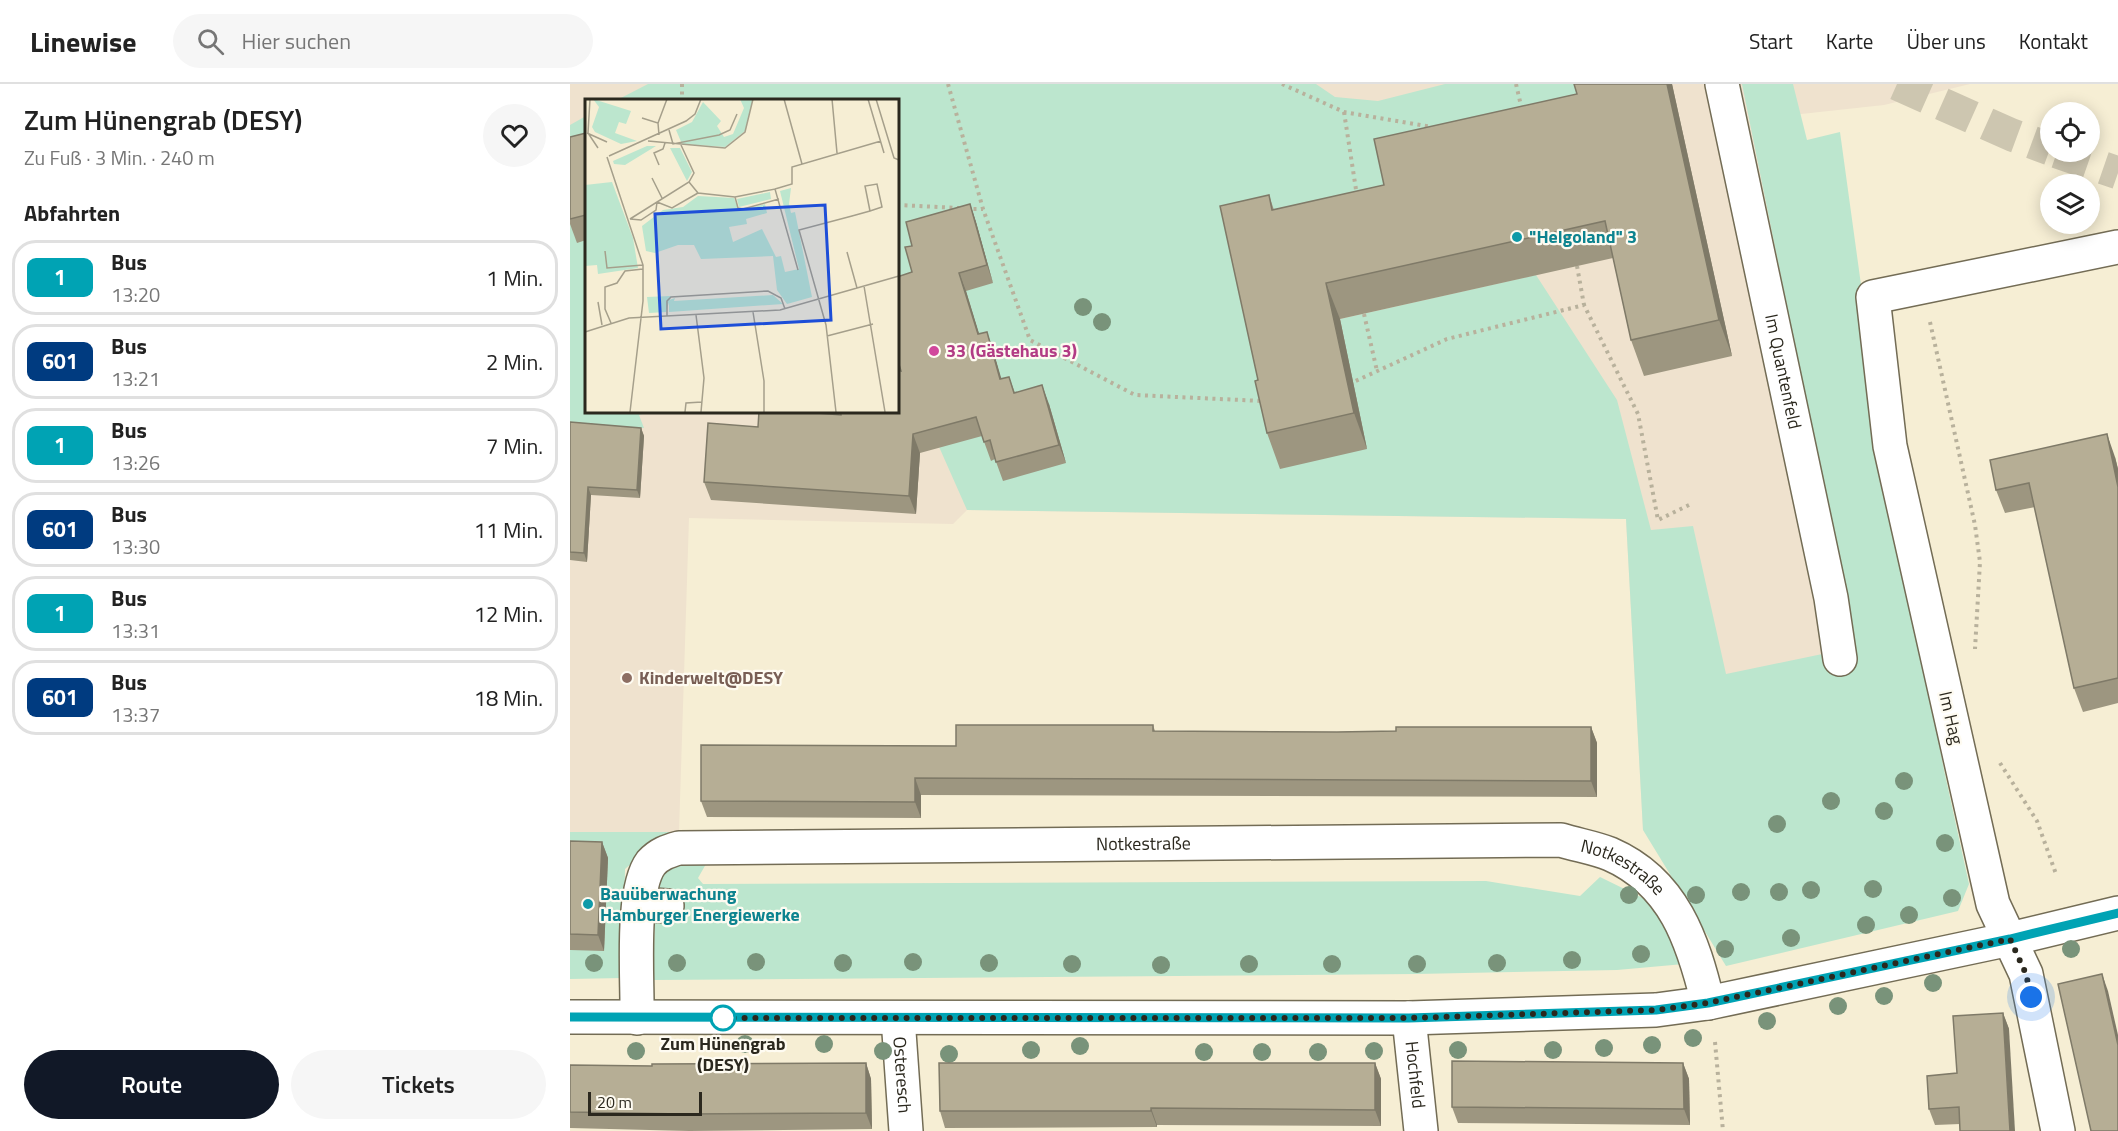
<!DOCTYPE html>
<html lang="de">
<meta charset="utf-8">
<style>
body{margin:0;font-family:"Titillium Web",sans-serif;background:#f6f6f6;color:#222;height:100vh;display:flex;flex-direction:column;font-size:22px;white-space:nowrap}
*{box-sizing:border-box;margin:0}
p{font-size:20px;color:#767676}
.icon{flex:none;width:33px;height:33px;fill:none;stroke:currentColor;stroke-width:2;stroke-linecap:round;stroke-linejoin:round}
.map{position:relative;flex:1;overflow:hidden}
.details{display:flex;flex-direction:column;background:#fff;width:570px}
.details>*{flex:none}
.badge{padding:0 12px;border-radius:9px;font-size:21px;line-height:39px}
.buttons{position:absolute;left:1470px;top:18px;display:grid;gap:12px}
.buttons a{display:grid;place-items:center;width:60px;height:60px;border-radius:50%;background:#fff;box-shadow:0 3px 15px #0003;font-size:30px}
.scale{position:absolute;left:18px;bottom:15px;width:114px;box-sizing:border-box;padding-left:6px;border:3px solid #2b281e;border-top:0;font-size:16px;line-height:21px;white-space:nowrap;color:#2b281e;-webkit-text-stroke:4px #fefbf1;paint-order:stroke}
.you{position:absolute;width:30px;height:30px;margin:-15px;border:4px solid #fff;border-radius:50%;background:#1a73e8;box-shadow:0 0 0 9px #1a73e833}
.map>.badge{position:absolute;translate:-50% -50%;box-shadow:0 0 0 3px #fff}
h2{padding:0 24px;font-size:22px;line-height:54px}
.round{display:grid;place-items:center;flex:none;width:63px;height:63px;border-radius:32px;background:#f6f6f6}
.summary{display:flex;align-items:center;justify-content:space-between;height:102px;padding:0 24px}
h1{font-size:28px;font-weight:600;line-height:45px}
.button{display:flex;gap:12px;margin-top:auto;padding:12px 24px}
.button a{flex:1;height:69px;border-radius:36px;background:#111827;color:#fff;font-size:24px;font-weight:600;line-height:69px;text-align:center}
.button a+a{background:#f6f6f6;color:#222}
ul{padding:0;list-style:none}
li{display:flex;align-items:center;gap:18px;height:75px;margin:0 12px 9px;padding:0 12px;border:3px solid #e0e0e0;border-radius:24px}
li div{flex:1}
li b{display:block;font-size:22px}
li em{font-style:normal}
li .badge{min-width:66px;font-weight:700;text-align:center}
header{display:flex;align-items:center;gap:36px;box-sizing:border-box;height:84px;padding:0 30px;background:#fff;border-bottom:2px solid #e0e0e0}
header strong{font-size:28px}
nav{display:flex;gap:33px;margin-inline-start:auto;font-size:21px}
.search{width:420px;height:54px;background:#f6f6f6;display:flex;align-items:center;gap:15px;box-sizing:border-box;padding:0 21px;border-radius:33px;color:#767676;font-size:22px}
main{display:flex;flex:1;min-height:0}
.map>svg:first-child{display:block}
</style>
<header>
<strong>Linewise</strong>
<div class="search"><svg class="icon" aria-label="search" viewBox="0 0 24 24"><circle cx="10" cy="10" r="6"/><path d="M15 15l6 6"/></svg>Hier suchen</div>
<nav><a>Start</a><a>Karte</a><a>Über uns</a><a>Kontakt</a></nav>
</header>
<main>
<section class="details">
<div class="summary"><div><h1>Zum Hünengrab (DESY)</h1><p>Zu Fuß · 3 Min. · 240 m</p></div><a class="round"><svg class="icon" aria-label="heart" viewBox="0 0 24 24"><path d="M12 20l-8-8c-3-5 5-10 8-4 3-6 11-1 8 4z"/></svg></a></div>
<h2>Abfahrten</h2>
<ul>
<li><span class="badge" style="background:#00a3b4;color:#fff">1</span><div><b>Bus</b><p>13:20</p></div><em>1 Min.</em></li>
<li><span class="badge" style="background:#003b80;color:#fff">601</span><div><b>Bus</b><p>13:21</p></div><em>2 Min.</em></li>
<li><span class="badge" style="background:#00a3b4;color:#fff">1</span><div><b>Bus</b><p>13:26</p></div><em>7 Min.</em></li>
<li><span class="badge" style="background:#003b80;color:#fff">601</span><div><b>Bus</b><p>13:30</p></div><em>11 Min.</em></li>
<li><span class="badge" style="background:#00a3b4;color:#fff">1</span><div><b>Bus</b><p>13:31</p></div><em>12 Min.</em></li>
<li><span class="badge" style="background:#003b80;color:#fff">601</span><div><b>Bus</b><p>13:37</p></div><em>18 Min.</em></li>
</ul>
<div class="button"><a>Route</a><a>Tickets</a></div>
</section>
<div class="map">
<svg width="1548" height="1047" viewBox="0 0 1548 1047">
<rect width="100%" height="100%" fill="#f6eed4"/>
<!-- industrial -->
<path fill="#efe2ce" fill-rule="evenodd" d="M0,0H1400L1314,21L1222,31L1363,686L1106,744L1073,746L1056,435L397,426L383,440L119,434L109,748H0ZM16,16H327V327H16Z"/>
<!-- green -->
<g fill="#bce6ce">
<path d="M78,0H746L765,13L808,17L875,0H1010L1020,46L827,138L694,295L778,276L770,235L966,191L1047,316L1081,446L1123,442L1156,590L1286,563L1172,0H1223L1237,56L1270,48L1314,368L1374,686L1399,800L1388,827L1156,882L1073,746L1056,435L397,426L343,304L327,302V16H47Z"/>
<path d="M16,32V327H82L69,331L74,344L0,340V41Z"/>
<path d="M0,748H109L81,763L55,785L53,894L0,895Z"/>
<path d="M140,773L128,794L133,800L916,797L1010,812L1030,793L1077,816L1095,831L1114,880L1047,886L846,890L83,896L86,802L96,779Z"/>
</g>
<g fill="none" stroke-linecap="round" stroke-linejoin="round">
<!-- minor-tunnel -->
<g stroke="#cdc6b0" stroke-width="33" stroke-dasharray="33 16" stroke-linecap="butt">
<path d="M1327,0L1442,51L1480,65"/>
<path d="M1487,68L1548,89"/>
</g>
<defs>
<g id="minor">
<path id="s1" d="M1152,0L1261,514L1270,575"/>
<path d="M69,820L97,822"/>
<path d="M0,933L839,934L1086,926L1138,919L1440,855L1548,829"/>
<path id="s2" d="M67,934C68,897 60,807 81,779C89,770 98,767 109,764L991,756C1007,761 1025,764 1040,770C1104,798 1123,857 1138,919"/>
<path id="s3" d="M328,934L336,1047"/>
<path id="s4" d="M839,934L851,1047"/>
<path d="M1488,1047L1456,890L1423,820L1320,362L1303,213L1548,163"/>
</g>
</defs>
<!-- minor casing -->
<use href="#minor" stroke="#736c55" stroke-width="36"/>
<!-- path -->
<g stroke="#b8b19c" stroke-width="4" stroke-dasharray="3 4.5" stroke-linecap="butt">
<path d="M112,0V16"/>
<path d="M378,0L413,125L460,256L565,311L692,317"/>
<path d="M712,0L774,28L862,43"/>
<path d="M946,0L952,26"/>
<path d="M774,28L787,112"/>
<path d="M327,121L389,124"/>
<path d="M396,125H413"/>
<path d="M1007,182L1014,221"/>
<path d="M794,230L807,287"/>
<path d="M1360,238L1405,441L1410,478L1405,565"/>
<path d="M779,300L877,255L1014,221L1068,330L1088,436L1119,421"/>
<path d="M1430,679L1467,737L1486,790"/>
<path d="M1145,958L1153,1047"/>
</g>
<!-- minor -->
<use href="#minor" stroke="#fff" stroke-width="33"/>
</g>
<!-- trees -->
<g fill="#79937a">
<circle cx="513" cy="223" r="9"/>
<circle cx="532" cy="238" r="9"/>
<circle cx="1334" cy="697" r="9"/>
<circle cx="1261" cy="717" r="9"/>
<circle cx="1314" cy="727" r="9"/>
<circle cx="1207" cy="740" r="9"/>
<circle cx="1375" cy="759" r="9"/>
<circle cx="1303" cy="805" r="9"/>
<circle cx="1241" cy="806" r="9"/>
<circle cx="1171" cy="808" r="9"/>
<circle cx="1209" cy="808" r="9"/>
<circle cx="1059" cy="811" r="9"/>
<circle cx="1126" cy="811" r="9"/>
<circle cx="1382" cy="814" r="9"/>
<circle cx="1339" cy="831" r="9"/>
<circle cx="1296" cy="841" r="9"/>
<circle cx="1221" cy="854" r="9"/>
<circle cx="1155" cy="865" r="9"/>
<circle cx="1501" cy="865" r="9"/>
<circle cx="1071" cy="870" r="9"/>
<circle cx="1002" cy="876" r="9"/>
<circle cx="186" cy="878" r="9"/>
<circle cx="343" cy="878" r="9"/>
<circle cx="24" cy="879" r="9"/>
<circle cx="107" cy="879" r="9"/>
<circle cx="273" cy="879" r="9"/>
<circle cx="419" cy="879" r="9"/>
<circle cx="927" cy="879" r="9"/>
<circle cx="502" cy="880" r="9"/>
<circle cx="679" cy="880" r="9"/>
<circle cx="762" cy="880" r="9"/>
<circle cx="847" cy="880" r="9"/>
<circle cx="591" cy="881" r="9"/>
<circle cx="1363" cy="899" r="9"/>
<circle cx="1314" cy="912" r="9"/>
<circle cx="1268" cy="922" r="9"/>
<circle cx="1197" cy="937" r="9"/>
<circle cx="1123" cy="954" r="9"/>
<circle cx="175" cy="960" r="9"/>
<circle cx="254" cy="960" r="9"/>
<circle cx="1082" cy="961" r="9"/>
<circle cx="510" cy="962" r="9"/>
<circle cx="1034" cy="964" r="9"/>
<circle cx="461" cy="966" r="9"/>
<circle cx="888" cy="966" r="9"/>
<circle cx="983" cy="966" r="9"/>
<circle cx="66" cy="967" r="9"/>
<circle cx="313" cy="967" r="9"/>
<circle cx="804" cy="967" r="9"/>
<circle cx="634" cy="968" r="9"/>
<circle cx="692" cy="968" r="9"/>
<circle cx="748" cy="968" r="9"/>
<circle cx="379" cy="970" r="9"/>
</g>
<!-- wall -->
<g fill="#9d9680">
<path d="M1004,0H1102L1162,272L1074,292L1061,256L1043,174L770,235L797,365L710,385L697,349L688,296L699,111L704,126L814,101L1007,10Z"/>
<path d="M16,49V156L7,159L0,140V53Z"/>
<path d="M400,120L406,138L423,199L396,207L409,250L423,266L431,295L439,293L445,309L479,320L496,379L433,397L425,375L421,377L412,352L350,369L346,430L141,416L134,398L188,343L271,331L331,287L342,188V162Z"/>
<path d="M0,338L71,344L74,352L70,414L21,411L17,478L0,476Z"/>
<path d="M1545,373L1548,385V619L1513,628L1504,604L1465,423L1435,429L1426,406Z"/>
<path d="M583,641L585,647L767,648L1021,643L1027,659V713L351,711V734L137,733L131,717L386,662Z"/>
<path d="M0,757L32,758L38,774L34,867L0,866Z"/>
<path d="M1433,929L1439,945L1390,1040L1365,1041L1359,1025Z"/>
<path d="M296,979L301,995L302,1045L119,1047L0,1044V981L82,982Z"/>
<path d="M805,979L811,995V1042L587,1041V1043L375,1044L370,1027Z"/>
<path d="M1113,979L1119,995L1120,1041L888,1039L882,1023Z"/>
</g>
<!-- shaded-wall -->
<g fill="#7f7a68">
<path d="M1097,0H1102L1162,272L1149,236Z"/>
<path d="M400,120L406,138L423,199L417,181Z"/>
<path d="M389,189L396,207L415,269L408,250Z"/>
<path d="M756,199L770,235L797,365L784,329Z"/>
<path d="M417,248L423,266L437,314L430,295Z"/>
<path d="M472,301L479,320L496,379L489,361Z"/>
<path d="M71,344L74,352L70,414L67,406Z"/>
<path d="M343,350L350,369L346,430L339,412Z"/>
<path d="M1537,350L1545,373L1548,385V403Z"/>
<path d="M18,403L21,411L17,478L14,469Z"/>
<path d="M1021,643L1027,659V713L1021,697Z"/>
<path d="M345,694L351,711V734L345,718Z"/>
<path d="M32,758L38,774L34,867L28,851Z"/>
<path d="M1532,890L1538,907L1548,951V961Z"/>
<path d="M1433,929L1439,945L1445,1047H1440Z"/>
<path d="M296,979L301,995L302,1045L296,1029Z"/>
<path d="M805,979L811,995V1042L805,1026Z"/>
<path d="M1113,979L1119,995L1120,1041L1114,1025Z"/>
<path d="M581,1024L587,1041V1043L581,1027Z"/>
</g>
<!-- building -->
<g fill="#b6ae95" stroke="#7f7a68" stroke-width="1.5">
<path d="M1004,0H1097L1149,236L1061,256L1035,137L756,199L784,329L697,349L685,297L688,296L650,122L699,111L702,126L814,101L804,55L1007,10Z"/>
<path d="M16,49V131L0,135V53Z"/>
<path d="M400,120L417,181L389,189L408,250L417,248L430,295L439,293L444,309L472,301L489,361L426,378L420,356L414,358L406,333L343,350L339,412L134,398L138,339L188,343L189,327H222L271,331V327H327V286L331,287L327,274V193L342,188L335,163L342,162L336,138Z"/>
<path d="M0,338L71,344L67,406L18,403L14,469L0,468Z"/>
<path d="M1537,350L1548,403V594L1504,604L1459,399L1426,406L1420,376Z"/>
<path d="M386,641H583V647L767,648L826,647V643H1021V697L345,694V718L131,717V661L386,662Z"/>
<path d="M0,757L32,758L28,851L0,850Z"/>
<path d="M1532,890L1548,961V1047H1521L1488,900Z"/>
<path d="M1433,929L1440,1047H1390L1389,1023L1359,1025L1357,992L1387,989L1383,932Z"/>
<path d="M882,977L1113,979L1114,1025L882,1023Z"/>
<path d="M296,979V1029L113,1030L0,1028V981L82,982V980Z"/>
<path d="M369,979H805V1026L581,1024V1027H370Z"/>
</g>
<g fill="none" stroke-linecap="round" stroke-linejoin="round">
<defs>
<path id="line" d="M0,933L839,934L1086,926L1138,919L1440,855L1548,829"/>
</defs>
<!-- line casing -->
<use href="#line" stroke="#fff" stroke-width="14"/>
<!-- line -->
<use href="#line" stroke="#00a3b4" stroke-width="9"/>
<!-- walk -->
<path stroke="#2b281e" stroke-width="6" stroke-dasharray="0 10.8" d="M153,934H839L1086,926L1138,919L1440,855L1456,890L1461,913"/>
</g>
<!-- markers -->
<g fill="#0f9aa8" stroke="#fefbf1" stroke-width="2">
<circle cx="947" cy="153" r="6"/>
<circle cx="18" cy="820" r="6"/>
</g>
<circle fill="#d1479c" stroke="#fefbf1" stroke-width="2" cx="364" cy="267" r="6"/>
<circle fill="#8d6e63" stroke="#fefbf1" stroke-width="2" cx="57" cy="594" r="6"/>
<circle fill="#fff" stroke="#00a3b4" stroke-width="3" cx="153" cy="934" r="12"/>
<g text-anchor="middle" stroke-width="4.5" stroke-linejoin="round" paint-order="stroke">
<!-- culture labels -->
<g font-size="18" font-weight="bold" fill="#0d838f" stroke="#fefbf1" text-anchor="start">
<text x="959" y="159">"Helgoland" 3</text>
<text x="30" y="816">Bauüberwachung<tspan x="30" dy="21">Hamburger Energiewerke</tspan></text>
</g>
<!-- hotel labels -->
<g font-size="18" font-weight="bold" fill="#b23c85" stroke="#fefbf1" text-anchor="start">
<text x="376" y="273">33 (Gästehaus 3)</text>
</g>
<!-- street labels -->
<g font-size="18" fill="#2b281e" stroke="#fefbf1">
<text dy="6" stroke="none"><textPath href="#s1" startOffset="294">Im Quantenfeld</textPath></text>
<text transform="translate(1381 634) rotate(77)" y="6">Im Hag</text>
<text dy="6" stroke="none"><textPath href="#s2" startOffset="654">Notkestraße</textPath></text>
<text dy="6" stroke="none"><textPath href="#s2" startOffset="1140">Notkestraße</textPath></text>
<text dy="6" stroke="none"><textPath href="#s4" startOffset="57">Hochfeld</textPath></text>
<text dy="6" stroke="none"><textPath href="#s3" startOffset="57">Osteresch</textPath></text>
</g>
<!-- education labels -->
<g font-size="18" font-weight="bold" fill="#785e54" stroke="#fefbf1" text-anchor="start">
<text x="69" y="600">Kinderwelt@DESY</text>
</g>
<!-- stop labels -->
<g font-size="18" font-weight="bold" fill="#2b281e" stroke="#fefbf1">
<text x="153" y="966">Zum Hünengrab<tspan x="153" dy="21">(DESY)</tspan></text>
</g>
</g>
<!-- overview -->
<g transform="translate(15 15)">
<rect width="314" height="314" fill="#f6eed4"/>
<path d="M8,0L46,12L41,25L34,23L30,34L52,42L36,45L10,33L7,28L14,8ZM155,0H168L160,32L140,48L97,45L91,31L107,23L118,3L136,22L132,27L139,38L148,35L159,9ZM62,47H71L40,66L29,65L28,62ZM85,49H95L107,73L102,82ZM27,83L48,139L53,169L13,175L12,166L0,167V86ZM206,89L204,105L206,114L210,113L227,198L202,205L192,191L188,157L116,160L109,146H93L70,154L61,152L57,127L78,111L98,108L113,97L149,99L154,112L180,105L182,114L161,120L162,125L144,128L148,143L177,130L191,158L196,157L200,173L214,170L195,92ZM185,93L186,100L154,108L152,100ZM188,196L198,205L84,213V201L90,199L89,202ZM86,197L81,213L64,214L62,198Z" fill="#bce6ce"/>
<path fill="none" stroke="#a59f8b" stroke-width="1.5" d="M199,0L217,65M247,0L252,54M283,0L299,54M291,0L309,59L314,61M57,19L73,24L74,36M73,24L82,0M84,31L88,45L134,36L145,31L152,15M2,34L22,43M3,34L5,0M3,34L13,49M63,42L140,49L160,33L168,0M24,57L101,22L110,15L116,0M22,58L58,166V202L45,313M74,66L69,54L78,50L80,44M67,79L77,99M104,83L113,94L150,98L190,90L213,171M190,90L207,85V68L296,42M150,98L153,109L158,110L194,100M72,103L87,109L113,94M45,120L104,83L109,74L96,46M45,120L56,121L71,111L72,103M20,152L22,169L58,166M262,153L272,189M279,187L300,313M13,203L17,226M168,213L179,282V313M111,216L119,279L116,313M82,217V202L86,198L183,192L196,199L200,210M26,224L20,210V188L32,184L40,172L58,170M0,233L44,219L195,211L314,177M242,237L288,225M100,313L101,304L117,303M251,313L241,226L214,131L267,117L285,112L297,108L292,85L280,87L285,112"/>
<path fill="#1d4ed8" fill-opacity="0.15" stroke="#1d4ed8" stroke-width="3" d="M240,106L246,221L76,230L70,115Z"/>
<rect width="314" height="314" fill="none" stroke="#2b281e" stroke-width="3"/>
</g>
</svg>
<div class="buttons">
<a><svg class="icon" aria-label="locate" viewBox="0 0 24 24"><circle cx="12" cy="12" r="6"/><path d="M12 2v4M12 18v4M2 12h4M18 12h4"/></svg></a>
<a><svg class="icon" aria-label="layers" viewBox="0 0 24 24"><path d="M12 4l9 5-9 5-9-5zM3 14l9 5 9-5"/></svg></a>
</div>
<div class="scale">20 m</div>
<div class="you" style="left:1461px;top:913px"></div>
</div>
</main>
